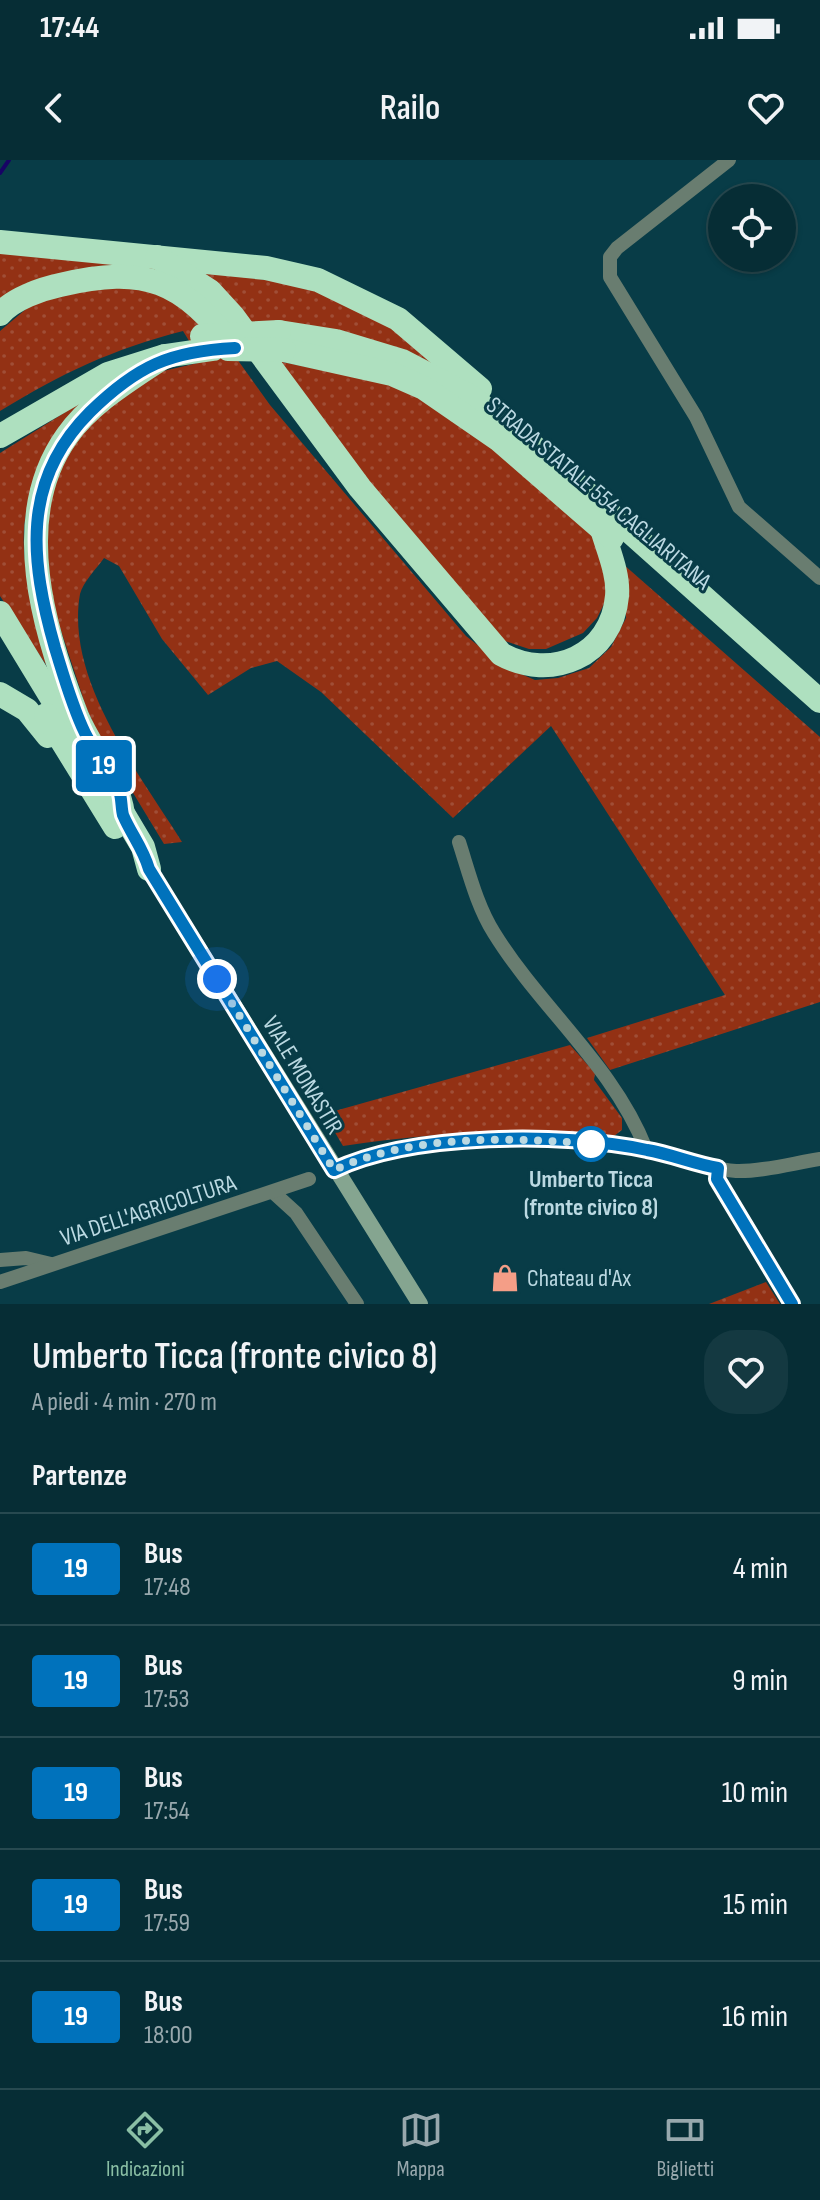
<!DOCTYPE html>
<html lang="it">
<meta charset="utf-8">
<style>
body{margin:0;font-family:"Sofia Sans Condensed",sans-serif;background:#143941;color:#f1f3f6;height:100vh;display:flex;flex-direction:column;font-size:30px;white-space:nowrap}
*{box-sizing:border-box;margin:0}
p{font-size:26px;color:#98a8ad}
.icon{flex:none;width:44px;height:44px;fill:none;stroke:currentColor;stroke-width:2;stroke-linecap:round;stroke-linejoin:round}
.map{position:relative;height:1144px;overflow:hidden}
.details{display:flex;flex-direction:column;background:#062d35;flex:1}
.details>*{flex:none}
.badge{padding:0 16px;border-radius:6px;font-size:28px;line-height:52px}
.controls{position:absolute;left:708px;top:24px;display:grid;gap:16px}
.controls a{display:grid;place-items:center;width:88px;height:88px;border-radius:50%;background:#062d35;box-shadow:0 2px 6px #0004,0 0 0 2px #274950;font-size:40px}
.you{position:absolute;width:40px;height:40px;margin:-20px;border:6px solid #fff;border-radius:50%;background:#1a73e8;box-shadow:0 0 0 12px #1a73e833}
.map>.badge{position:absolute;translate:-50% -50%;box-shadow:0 0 0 4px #fff}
h2{padding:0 32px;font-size:30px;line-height:72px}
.round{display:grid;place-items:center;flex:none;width:84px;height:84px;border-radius:32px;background:#143941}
.overview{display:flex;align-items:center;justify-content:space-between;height:136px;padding:0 32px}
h1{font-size:38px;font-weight:600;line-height:60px}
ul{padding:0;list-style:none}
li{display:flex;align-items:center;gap:24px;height:112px;padding:0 32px;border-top:2px solid #274950}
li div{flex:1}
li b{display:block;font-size:30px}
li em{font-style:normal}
li .badge{min-width:88px;font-weight:700;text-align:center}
.status{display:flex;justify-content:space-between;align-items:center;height:56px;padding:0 40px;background:#062d35;direction:ltr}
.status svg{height:22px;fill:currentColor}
header{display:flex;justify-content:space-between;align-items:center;height:104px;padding:0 32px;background:#062d35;font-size:36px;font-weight:600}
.tabs{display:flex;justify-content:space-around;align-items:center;height:112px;border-top:2px solid #274950;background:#062d35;font-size:22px;color:#98a8ad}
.tabs a{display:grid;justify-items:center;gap:4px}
.tabs .selected{color:#8abfa5}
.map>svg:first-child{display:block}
</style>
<div class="status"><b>17:44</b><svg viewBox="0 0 49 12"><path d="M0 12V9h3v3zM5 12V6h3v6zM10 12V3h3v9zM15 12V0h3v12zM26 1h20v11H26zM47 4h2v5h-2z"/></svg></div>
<header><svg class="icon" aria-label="back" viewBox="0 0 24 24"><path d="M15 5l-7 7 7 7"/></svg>Railo<svg class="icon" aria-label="heart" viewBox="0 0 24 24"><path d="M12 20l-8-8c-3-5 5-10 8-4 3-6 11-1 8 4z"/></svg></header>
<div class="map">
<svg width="820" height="1144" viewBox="0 0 820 1144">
<defs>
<pattern id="grass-dots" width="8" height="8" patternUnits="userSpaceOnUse" patternTransform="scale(2)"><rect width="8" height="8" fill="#933114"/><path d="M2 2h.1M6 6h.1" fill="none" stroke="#a04e36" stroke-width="1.8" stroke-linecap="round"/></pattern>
</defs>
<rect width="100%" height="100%" fill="#083c47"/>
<!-- grass -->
<g fill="url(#grass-dots)">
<path d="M0,89L155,106L196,127L150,113L0,145Z"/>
<path d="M194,110L310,126L386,162L460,217L243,162Z"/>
<path d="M95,125L171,133L237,199L270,245L466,476L507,508L535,520L558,518L589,508L611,487L626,458L623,404L820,577V842L610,910L587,878L725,835L551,566L453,658L321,532L277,501L251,508L208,535L162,479L119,406L104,398C97,408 83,422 80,434C65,520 139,613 182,682L164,684L101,580L86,547L46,425L42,356L74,276L120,234L159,212L202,202L183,171C111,190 64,212 0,251V171L32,144Z"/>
<path d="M273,200L409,228L478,274L592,375L607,411L606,440L597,458L583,473L546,489H529L505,481L484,467Z"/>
<path d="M80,243C65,271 44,300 33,330C6,396 44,470 65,533L0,436V293Z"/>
<path d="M570,885L595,913L594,920L622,958V970L614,976C516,969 441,971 343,986L324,954Z"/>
<path d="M766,1122L780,1144H709Z"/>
</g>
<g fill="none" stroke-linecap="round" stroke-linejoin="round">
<!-- stream -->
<path stroke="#170365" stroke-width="4" d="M0,13L9,0"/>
<!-- street -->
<g stroke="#697d70" stroke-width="14">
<path d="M729,0L617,88L610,97V117L696,257L739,347L820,418"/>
<path d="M459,682C469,713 477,746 494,773C541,849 613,905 646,989"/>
<path d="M718,1008L717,1019L792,1144"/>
<path d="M334,1010C412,973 562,973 647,989C677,995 705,1009 736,1011C761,1012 794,1003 820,999"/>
<path d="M274,1033L296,1053L357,1144"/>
<path d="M0,1100L26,1098L51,1104"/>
<path d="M0,1122L309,1019"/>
</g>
<!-- secondary -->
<path stroke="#85a590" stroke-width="16" d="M149,709L420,1144"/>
<!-- highway -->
<g stroke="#aee0bf" stroke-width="24">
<path d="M0,82L266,108L318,120L398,159L480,229"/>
<path d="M157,97L210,131L232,155L360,328L501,494C551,522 612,496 617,436C619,414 608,390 602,369"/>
<path d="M0,154C13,139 41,129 60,125C146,105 182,120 235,189"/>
<path d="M279,172L336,181L402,201L471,237L544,295L820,541"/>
<path d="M284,190L392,214L424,228L498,279L612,378"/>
<path d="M0,276L108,214L165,196L213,189"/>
<path d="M0,453L70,568"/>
<path d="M0,534L27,550L48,576"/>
<path d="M46,555L115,667"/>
<path d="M115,640L143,687L149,709"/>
<path d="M123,654C118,617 91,590 77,556C44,472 9,357 67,276C91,242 131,219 165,196"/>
</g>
<!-- highway-bridge -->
<g stroke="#aee0bf" stroke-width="24">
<path d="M202,176L279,172"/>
<path d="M228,189L284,190"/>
</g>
</g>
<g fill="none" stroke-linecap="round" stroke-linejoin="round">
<defs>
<path id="line" d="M235,188C170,191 137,206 90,252C21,321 30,400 55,488C64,517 72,546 85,573C95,593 110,611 119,631C122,638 121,647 123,655C131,674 143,688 149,709L334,1010C412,973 563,972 647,990C671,994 694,1004 718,1008L717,1019L792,1144"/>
</defs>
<!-- line casing -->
<use href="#line" stroke="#fff" stroke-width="18"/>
<!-- line -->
<use href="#line" stroke="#0072bc" stroke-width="12"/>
<!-- walk -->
<path stroke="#bbd9e2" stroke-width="8" stroke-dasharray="0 14.4" d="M217,819L334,1010C414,973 517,977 603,985L591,984"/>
</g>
<!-- icons -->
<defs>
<symbol id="shop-bare" viewBox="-9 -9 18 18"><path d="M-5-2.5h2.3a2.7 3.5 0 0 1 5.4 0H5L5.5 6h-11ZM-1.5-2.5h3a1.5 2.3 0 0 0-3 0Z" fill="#f49e87" stroke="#083c47" stroke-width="2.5" paint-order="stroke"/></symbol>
</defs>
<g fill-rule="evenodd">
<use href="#shop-bare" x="485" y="1098" width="40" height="40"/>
</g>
<!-- markers -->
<circle fill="#fff" stroke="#0072bc" stroke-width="4" cx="591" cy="984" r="16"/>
<g text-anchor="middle" stroke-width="6" stroke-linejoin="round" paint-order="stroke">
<!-- street labels -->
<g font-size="24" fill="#bbd9e2" stroke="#083c47">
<text transform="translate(599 333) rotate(40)" y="8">STRADA STATALE 554 CAGLIARITANA</text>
<text transform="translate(303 915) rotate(59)" y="8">VIALE MONASTIR</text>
<text transform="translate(148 1050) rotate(-18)" y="8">VIA DELL'AGRICOLTURA</text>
</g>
<!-- stop labels -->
<g font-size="24" font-weight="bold" fill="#bbd9e2" stroke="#083c47">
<text x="591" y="1027">Umberto Ticca<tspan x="591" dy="28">(fronte civico 8)</tspan></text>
</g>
<!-- poi labels -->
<g font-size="24" fill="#bbd9e2" stroke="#083c47" text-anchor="start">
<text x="527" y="1126">Chateau d'Ax</text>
</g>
</g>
</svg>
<div class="controls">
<a><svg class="icon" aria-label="locate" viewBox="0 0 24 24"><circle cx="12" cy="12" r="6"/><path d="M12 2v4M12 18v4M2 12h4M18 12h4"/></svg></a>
</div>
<div class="you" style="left:217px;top:819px"></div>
<b class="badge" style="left:104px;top:606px;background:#0072bc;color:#fff">19</b>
</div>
<section class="details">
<div class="overview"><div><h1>Umberto Ticca (fronte civico 8)</h1><p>A piedi · 4 min · 270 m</p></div><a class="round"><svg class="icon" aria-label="heart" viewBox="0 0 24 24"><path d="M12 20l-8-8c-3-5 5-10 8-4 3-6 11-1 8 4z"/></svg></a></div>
<h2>Partenze</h2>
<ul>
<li><span class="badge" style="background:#0072bc;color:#fff">19</span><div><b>Bus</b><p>17:48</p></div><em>4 min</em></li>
<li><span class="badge" style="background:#0072bc;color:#fff">19</span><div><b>Bus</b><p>17:53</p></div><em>9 min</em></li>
<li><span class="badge" style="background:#0072bc;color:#fff">19</span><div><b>Bus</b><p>17:54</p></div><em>10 min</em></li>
<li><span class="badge" style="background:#0072bc;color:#fff">19</span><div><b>Bus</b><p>17:59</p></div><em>15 min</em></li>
<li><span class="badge" style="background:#0072bc;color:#fff">19</span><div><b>Bus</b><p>18:00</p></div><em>16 min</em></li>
</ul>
</section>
<nav class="tabs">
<a class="selected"><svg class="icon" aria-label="directions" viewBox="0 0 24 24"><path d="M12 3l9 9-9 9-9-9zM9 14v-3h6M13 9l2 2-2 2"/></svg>Indicazioni</a>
<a><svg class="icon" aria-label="map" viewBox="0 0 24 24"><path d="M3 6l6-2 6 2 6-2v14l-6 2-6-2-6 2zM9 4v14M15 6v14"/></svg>Mappa</a>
<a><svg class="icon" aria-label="tickets" viewBox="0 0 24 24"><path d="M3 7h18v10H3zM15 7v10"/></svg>Biglietti</a>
</nav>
